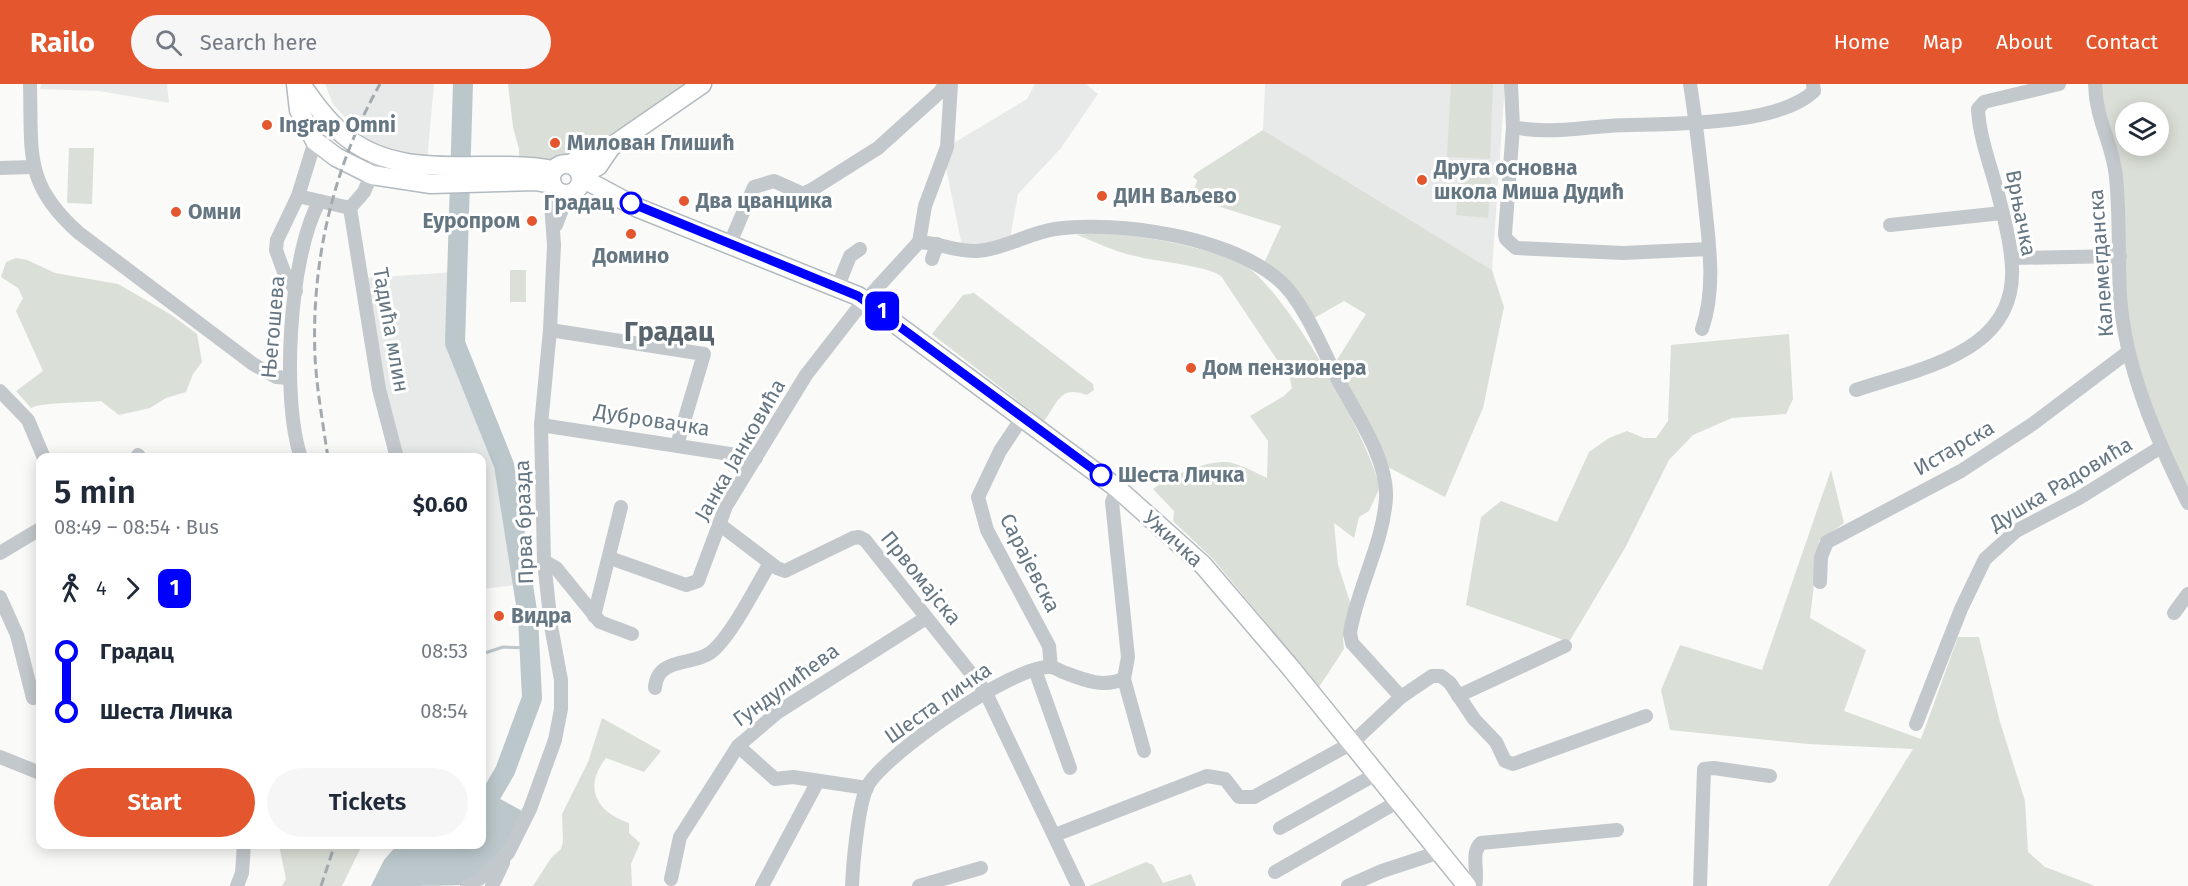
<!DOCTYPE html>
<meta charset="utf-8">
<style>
body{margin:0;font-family:"Fira Sans",sans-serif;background:#f6f6f7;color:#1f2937;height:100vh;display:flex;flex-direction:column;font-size:22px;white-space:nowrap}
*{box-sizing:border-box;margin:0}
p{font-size:20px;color:#747a83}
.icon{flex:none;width:33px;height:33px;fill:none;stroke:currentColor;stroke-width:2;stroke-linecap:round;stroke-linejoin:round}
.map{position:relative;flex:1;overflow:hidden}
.sheet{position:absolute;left:36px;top:369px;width:450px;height:396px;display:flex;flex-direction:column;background:#fff;border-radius:12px;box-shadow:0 3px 15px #0003}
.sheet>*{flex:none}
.badge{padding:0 12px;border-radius:9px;font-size:21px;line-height:39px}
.tools{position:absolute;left:2115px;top:18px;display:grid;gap:12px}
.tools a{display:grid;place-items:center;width:54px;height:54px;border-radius:50%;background:#fff;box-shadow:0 3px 15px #0003;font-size:30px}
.map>.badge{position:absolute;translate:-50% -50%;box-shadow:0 0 0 3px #fff}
.legs{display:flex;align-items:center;gap:9px;height:66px;padding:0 18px;font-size:20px}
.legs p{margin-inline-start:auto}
.summary{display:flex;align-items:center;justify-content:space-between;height:102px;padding:0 18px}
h1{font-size:33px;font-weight:600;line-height:45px}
.primary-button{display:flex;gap:12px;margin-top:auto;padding:12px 18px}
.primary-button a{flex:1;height:69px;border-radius:36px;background:#e4572e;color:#fff;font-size:24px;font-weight:600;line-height:69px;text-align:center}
.primary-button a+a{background:#f6f6f7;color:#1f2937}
ul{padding:0 18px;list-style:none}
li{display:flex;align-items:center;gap:21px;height:60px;font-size:22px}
li i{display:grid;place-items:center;width:9px;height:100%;margin:0 8px;background:currentColor}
li i::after{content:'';width:15px;height:15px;margin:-8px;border:4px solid;border-radius:50%;background:#fff}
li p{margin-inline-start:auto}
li:first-child i{background:linear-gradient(#0000 50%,currentColor 0)}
li:last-child i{background:linear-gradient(currentColor 50%,#0000 0)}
header{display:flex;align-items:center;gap:36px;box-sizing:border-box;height:84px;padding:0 30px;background:#e4572e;color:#fff}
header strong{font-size:28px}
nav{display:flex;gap:33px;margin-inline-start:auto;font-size:21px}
.search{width:420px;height:54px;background:#f6f6f7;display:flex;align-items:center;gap:15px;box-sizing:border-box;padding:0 21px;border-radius:33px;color:#747a83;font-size:22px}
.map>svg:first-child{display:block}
</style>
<header>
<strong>Railo</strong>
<div class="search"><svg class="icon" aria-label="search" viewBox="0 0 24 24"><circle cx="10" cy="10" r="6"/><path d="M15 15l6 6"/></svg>Search here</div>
<nav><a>Home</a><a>Map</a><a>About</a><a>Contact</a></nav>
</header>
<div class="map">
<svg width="2188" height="802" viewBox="0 0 2188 802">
<rect width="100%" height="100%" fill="#fafaf8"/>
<!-- built -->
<g fill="#e8e9e9">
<path d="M41,0H167L169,19L99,7L40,5Z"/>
<path d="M325,0H434L427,78L390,74L360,50L333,20Z"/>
<path d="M1035,0H1086L1098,10L1061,64L1018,110L1009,160L957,166L961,157L944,74L947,63L1027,15Z"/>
<path d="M1265,0H1505L1492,186L1263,46Z"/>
<path d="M457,188L455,275L504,397L516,501L482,505V374L398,373L364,194Z"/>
</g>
<!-- green -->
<g fill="#dadfd7" fill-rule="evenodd">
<path d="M508,0H702L567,79L557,82L519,81V65L513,43Z"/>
<path d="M1451,0H1493L1490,75L1447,73Z"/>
<path d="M2095,0H2188V419L2128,268L2116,93ZM2126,28H2158V62H2126Z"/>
<path d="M1263,46L1492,186L1504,223L1483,324L1445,413L1384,381L1333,282L1366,230L1344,217L1309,237L1265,177L1281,142L1192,114L1197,96L1193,93L1196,89Z"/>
<path d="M69,64H94L92,120L67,119Z"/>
<path d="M1460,80L1492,82L1488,134L1456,131Z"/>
<path d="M1095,149C1134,150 1169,157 1207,167C1216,170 1228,171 1237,176C1284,199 1367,352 1380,403L1369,427L1359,433L1354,454L1334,439L1338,481L1351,521L1343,555L1344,565L1319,603L1214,476L1173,437L1174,427L1153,405C1168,393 1212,373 1232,379C1244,382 1256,389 1267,394L1268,357L1250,332L1284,312L1292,304L1290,295L1221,192C1205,181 1157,178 1135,172C1115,168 1096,158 1077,151Z"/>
<path d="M16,174L27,176L55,189L118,200L170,230L197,250L202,278L193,290L186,308L166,314L150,324L119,331L101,317C86,319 40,318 31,324L16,307L43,287L16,227L23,214L18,204L1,193L6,178Z"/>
<rect x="510" y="186" width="16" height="32"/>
<path d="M974,209L1093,300L1094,306L1087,311C1060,301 1059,317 1044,337L932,250L963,211Z"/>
<path d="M1789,250L1793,315L1786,330L1732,334L1693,351L1669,376L1625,464L1569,558L1466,521L1481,433L1501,417L1557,438L1589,368L1609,354L1627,347L1644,354H1656L1668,337L1671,261Z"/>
<path d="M1831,386L1844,439L1819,457L1810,534L1866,566L1844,627L1921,655L1958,553H1979L2000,638L2025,717L2028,768L2045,783L2095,802H1828L1913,665L1808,660L1670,646L1661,606L1680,561L1762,586Z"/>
<path d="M602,634L661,667L644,688L606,674C583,703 596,728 629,739V749L640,759L631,780L632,802H533L551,774L561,765L563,758L562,730L588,678Z"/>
<path d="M279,761V760L362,761L342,802H282L286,795Z"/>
<path d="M1146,778L1153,781L1163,799L1191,790L1196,802H1089Z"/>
</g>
<!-- water -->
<path fill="#bbc7cb" d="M482,705L524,728C508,759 493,784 461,801C451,802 386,802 371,802L384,776L397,761L482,760Z"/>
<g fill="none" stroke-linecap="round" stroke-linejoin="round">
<!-- stream -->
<path stroke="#bbc7cb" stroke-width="3" d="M482,570L503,563L529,564"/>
<!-- river -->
<path stroke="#bbc7cb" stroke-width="20" d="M463,0L455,259L504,381L528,533L532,614L505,687L482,726"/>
<defs>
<g id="secondary">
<path d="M296,0L299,26L315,57L336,73L372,91L431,100L535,97L552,100"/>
<path d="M301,0C314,19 327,37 345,52C403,100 485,73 553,86"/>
<circle cx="566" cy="95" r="15"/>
<path d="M571,80L587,68L611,63"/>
<path d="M581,91L598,82L611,63L702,0"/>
<path d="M582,94L638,124L858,212L1117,404L1203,481L1290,583L1467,802"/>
</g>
</defs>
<!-- secondary casing -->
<use href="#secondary" stroke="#b3babf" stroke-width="21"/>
<!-- minor -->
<g stroke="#c3c8cc" stroke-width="14">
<path d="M30,0C32,68 23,100 79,149L253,280L276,293L288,294"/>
<path d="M1511,0L1513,43C1546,50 1576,44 1609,42C1661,39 1776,44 1814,7L1813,0"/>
<path d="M1690,0C1696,37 1700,74 1704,111C1708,155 1717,202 1702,245"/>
<path d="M2095,0C2096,37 2113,60 2116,93C2120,132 2118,172 2120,212C2125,284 2156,354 2188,419"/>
<path d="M1513,43L1505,150L1506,155L1516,164L1623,169L1709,165"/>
<path d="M0,84L32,83"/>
<path d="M298,112L350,124"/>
<path d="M350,124L379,305L397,374"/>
<path d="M350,124L364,108L379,72"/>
<path d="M556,141L568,110"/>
<path d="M1890,141L2002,129"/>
<path d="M919,158C939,159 957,168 977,167C1005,165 1028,149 1055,145C1119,136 1230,153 1280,197C1303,217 1323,266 1337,294C1355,328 1388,375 1386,414C1383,461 1357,504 1350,549L1352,559L1401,613"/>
<path d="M730,159L754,103L774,97L803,110L813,105L878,64L940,8L945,0"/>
<path d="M2012,174L2120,172"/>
<path d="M932,175L937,160"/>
<path d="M838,202L850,172L860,165"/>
<path d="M296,207L284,188L276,166L277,156L298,112L315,57"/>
<path d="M550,246L704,270L677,361"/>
<path d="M1856,306C1924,283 2024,268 2011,172C2009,151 2003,130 1998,110C1991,83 1979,52 1978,25L1984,18L1992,16L2059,0"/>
<path d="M0,307L28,336L44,374"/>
<path d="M1022,334L1000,367L978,413L987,446L1049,562L1051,583"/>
<path d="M541,341L756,374"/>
<path d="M138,371L140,374"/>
<path d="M301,374C281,315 289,173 319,118"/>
<path d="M719,440L777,484L785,487L853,454L859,453L865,456L985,607L1078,802"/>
<path d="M0,469L40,445"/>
<path d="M610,474L686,501L698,497L726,422L806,291L855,228L919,158L925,122L947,63L951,0"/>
<path d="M544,477L556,484L600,538L632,550"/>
<path d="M1820,498L1821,473L1827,458L1961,387L2034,339L2128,268"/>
<path d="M0,513L17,551L33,614"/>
<path d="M2174,529L2188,510"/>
<path d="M594,532L621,423"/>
<path d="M1035,586L1070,684"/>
<path d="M1124,595L1144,667"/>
<path d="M655,604C657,573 691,582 710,569C730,555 756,502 770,479"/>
<path d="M1458,612L1565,562"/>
<path d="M1916,640L1961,525L1985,475L2016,447L2079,414L2161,363"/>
<path d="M738,662L775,695L793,693L867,704"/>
<path d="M0,673L40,689"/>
<path d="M1280,744L1376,690"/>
<path d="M1055,751L1207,692L1225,695L1239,713H1254L1352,659L1401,613L1432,592H1441L1450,599L1474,635L1496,658L1505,677L1513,680L1646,632"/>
<path d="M1275,788L1399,717"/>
<path d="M671,795L680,753L738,662L778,628L926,534"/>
<path d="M237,802L242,789L244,760"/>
<path d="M467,802L487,790L508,769L530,725L555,656L561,625V596L551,542L544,477L541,341L550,246L554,161L551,119L558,108"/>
<path d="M492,802L503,779"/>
<path d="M762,802L818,697"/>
<path d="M852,802C853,780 858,722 867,703C882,672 1015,580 1050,583C1054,583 1059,586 1063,588C1084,596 1102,604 1124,595L1128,573L1112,418L1117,404"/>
<path d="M919,802L981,784"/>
<path d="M1348,802L1382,787L1440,768"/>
<path d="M1475,802C1479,788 1470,769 1481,759L1617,746"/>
<path d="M1700,802L1704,685L1714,684L1770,692"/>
</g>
<!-- secondary -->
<use href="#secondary" stroke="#fff" stroke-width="18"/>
<!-- rail -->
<g stroke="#a2aab0" stroke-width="3" stroke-dasharray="9 4.5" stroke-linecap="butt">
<path d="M328,374C323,340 317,307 315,273C311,178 333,83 380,0"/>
<path d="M321,802L335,760"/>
</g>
</g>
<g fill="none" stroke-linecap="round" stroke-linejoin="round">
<defs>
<path id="line-1" d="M631,119L858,212L1101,391"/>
</defs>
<!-- line-1 casing -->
<use href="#line-1" stroke="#fff" stroke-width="14"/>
<!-- line-1 -->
<use href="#line-1" stroke="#00f" stroke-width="9"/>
</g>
<!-- markers -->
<g fill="#e4572e" stroke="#fff" stroke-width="2">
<circle cx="267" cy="41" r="6"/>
<circle cx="555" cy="59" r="6"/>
<circle cx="1422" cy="96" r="6"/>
<circle cx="1102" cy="112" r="6"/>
<circle cx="684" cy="117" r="6"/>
<circle cx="176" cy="128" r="6"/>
<circle cx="532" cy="137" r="6"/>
<circle cx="631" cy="150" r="6"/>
<circle cx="1191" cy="284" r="6"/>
<circle cx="499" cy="532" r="6"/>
</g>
<g fill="#fff" stroke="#00f" stroke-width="3">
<circle cx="631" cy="119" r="10"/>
<circle cx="1101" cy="391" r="10"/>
</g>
<g text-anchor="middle" stroke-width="6" stroke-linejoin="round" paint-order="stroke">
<!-- poi labels -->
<g font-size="21" font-weight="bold" fill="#657683" stroke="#fff" text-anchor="start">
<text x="279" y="48">Ingrap Omni</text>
<text x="567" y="66">Милован Глишић</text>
<text x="1434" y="91">Друга основна<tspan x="1434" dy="24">школа Миша Дудић</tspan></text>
<text x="1114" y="119">ДИН Ваљево</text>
<text x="696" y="124">Два цванцика</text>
<text x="188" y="135">Омни</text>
<text x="520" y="144" text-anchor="end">Еуропром</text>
<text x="631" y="179" text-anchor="middle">Домино</text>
<text x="1203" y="291">Дом пензионера</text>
<text x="511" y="539">Видра</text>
</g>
<!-- stop labels -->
<g font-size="21" font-weight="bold" fill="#657683" stroke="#fff" text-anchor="end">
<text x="614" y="126">Градац</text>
<text x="1118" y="398" text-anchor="start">Шеста Личка</text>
</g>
<!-- street labels -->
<g font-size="21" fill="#657683" stroke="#fff">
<text transform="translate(2021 129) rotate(79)" y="7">Врњачка</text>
<text transform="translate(2101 179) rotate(-94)" y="7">Калемегданска</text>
<text transform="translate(273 243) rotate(-85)" y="7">Његошева</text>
<text transform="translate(391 246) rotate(80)" y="7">Тадића млин</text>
<text transform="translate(652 336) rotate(9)" y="7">Дубровачка</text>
<text transform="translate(1954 364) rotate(-30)" y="7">Истарска</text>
<text transform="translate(740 366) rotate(-60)" y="7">Јанка Јанковића</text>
<text transform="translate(2061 400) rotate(-31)" y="7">Душка Радовића</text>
<text transform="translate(524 438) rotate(-92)" y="7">Прва бразда</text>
<text transform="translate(1173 455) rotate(42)" y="7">Ужичка</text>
<text transform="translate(1030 479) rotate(63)" y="7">Сарајевска</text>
<text transform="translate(921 494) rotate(51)" y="7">Првомајска</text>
<text transform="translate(786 601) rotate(-36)" y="7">Гундулићева</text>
<text transform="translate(938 619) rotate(-35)" y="7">Шеста личка</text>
</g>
<!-- district labels -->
<g font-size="27" font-weight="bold" fill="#57646e" stroke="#fff">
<text x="669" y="257">Градац</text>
</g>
</g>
</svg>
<div class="tools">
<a><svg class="icon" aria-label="layers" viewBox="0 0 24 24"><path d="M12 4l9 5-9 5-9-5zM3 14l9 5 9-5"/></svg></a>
</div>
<b class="badge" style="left:882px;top:227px;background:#00f;color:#fff">1</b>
<section class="sheet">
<div class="summary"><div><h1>5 min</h1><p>08:49 – 08:54 · Bus</p></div><b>$0.60</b></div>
<div class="legs"><svg class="icon" aria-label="walk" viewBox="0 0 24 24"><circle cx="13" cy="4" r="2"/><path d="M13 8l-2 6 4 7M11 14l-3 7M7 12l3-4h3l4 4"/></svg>4<svg class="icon" aria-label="forward" viewBox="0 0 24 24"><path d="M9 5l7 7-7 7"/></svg><b class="badge" style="background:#00f;color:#fff">1</b></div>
<ul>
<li><i style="color:#00f"></i><b>Градац</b><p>08:53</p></li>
<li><i style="color:#00f"></i><b>Шеста Личка</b><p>08:54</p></li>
</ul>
<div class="primary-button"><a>Start</a><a>Tickets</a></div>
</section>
</div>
